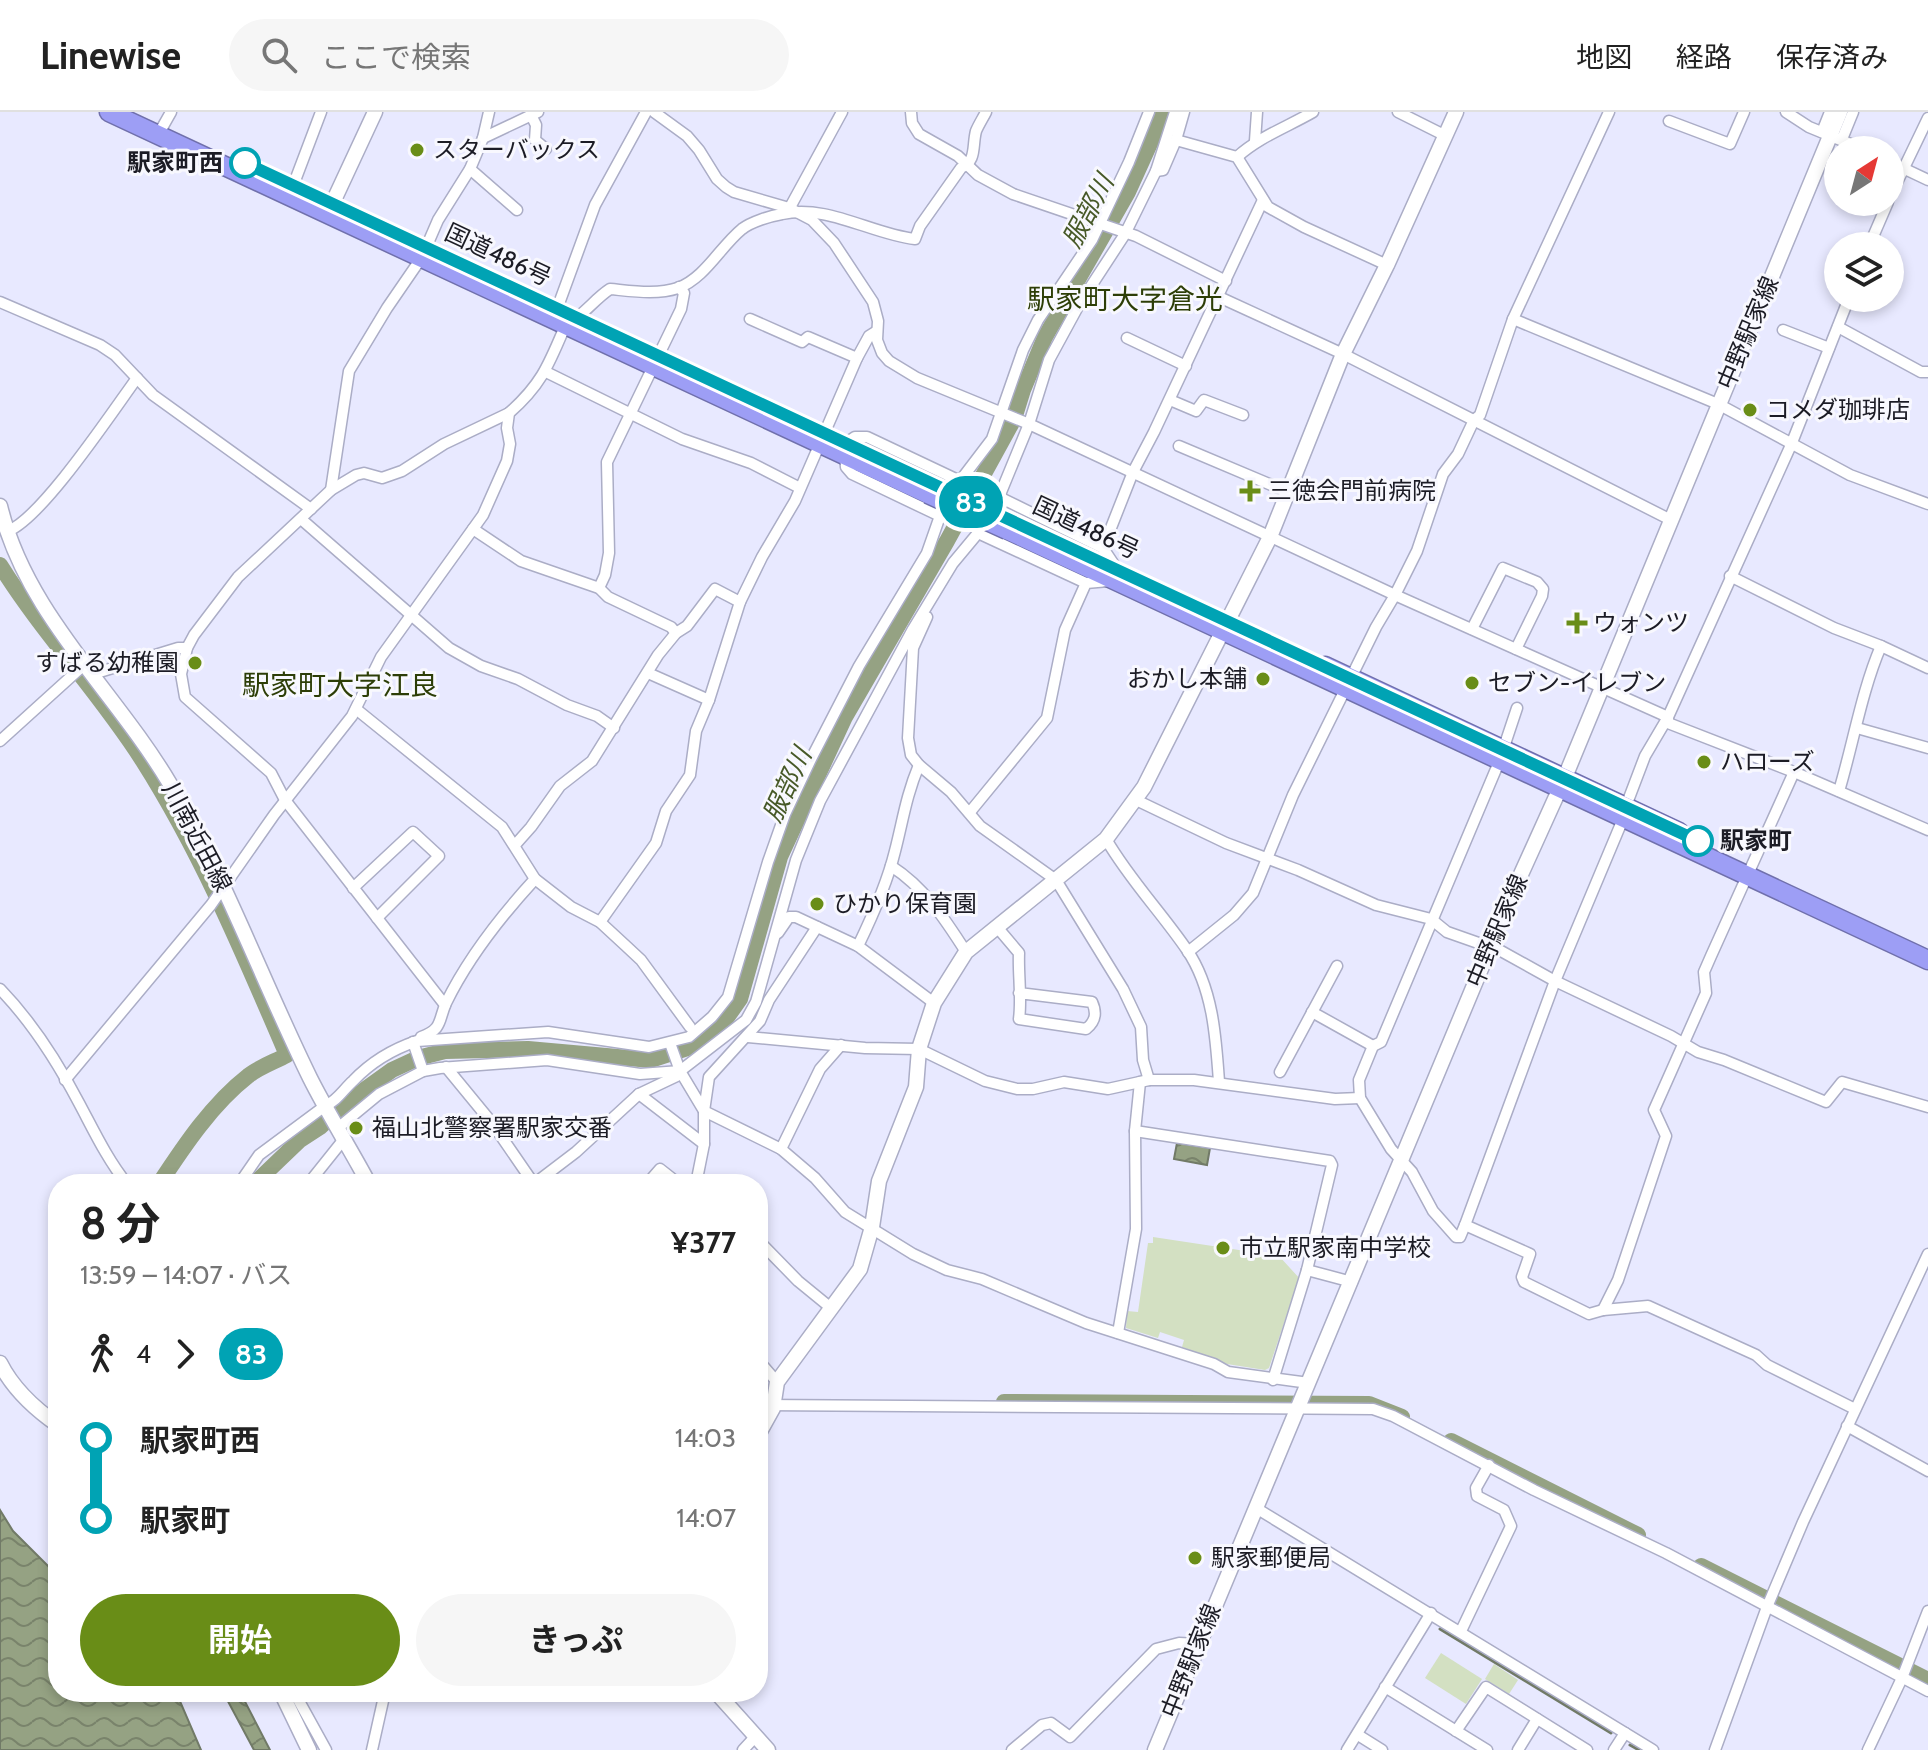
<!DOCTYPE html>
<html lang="ja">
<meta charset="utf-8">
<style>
body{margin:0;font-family:Cabin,"Noto Sans JP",sans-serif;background:#f6f6f6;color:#222;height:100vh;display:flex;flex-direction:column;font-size:30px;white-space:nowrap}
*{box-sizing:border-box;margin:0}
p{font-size:26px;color:#767676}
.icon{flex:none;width:44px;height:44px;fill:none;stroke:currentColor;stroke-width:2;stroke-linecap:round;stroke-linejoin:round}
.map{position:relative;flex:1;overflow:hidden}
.drawer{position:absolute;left:48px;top:1062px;width:720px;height:528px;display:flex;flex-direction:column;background:#fff;border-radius:32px;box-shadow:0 4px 12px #0003}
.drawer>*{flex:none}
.badge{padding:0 16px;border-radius:26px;font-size:28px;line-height:52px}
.needle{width:52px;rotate:36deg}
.buttons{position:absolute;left:1824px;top:24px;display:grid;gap:16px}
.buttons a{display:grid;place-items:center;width:80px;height:80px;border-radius:50%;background:#fff;box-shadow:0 4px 12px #0003;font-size:40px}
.map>.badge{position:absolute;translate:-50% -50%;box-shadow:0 0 0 4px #fff}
.legs{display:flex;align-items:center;gap:12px;height:88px;padding:0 32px;font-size:26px}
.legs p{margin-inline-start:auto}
.head{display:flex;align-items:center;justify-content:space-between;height:136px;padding:0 32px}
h1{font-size:44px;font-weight:700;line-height:60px}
.action{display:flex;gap:16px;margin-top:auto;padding:16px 32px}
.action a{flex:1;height:92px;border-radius:48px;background:#698d17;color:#fff;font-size:32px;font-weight:700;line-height:92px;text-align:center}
.action a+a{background:#f6f6f6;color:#222}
ul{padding:0 32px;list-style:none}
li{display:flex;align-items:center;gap:28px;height:80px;font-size:30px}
li i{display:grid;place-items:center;width:12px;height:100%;margin:0 10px;background:currentColor}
li i::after{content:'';width:20px;height:20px;margin:-10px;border:6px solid;border-radius:50%;background:#fff}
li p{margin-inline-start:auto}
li:first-child i{background:linear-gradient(#0000 50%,currentColor 0)}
li:last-child i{background:linear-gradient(currentColor 50%,#0000 0)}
header{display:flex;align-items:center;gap:48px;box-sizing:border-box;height:112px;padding:0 40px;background:#fff;border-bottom:2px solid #e0e0e0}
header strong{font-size:38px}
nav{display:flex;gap:44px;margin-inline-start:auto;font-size:28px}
.search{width:560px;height:72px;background:#f6f6f6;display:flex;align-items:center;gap:20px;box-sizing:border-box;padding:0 28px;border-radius:44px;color:#767676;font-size:30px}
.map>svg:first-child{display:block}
</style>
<header>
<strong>Linewise</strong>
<div class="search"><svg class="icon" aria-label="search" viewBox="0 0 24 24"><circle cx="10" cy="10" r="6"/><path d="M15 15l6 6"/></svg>ここで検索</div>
<nav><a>地図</a><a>経路</a><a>保存済み</a></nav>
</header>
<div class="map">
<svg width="1928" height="1638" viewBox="0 0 1928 1638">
<defs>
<pattern id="water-waves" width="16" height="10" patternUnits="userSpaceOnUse" patternTransform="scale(2)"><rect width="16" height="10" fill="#95a283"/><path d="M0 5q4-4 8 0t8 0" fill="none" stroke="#79836b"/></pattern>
</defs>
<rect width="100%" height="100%" fill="#e8e9ff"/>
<!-- green -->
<g fill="#d3e0c2">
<path d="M1153,1125L1279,1144L1301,1168L1292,1203L1287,1202L1269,1256L1265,1258L1227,1252L1182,1235L1184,1228L1160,1220L1158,1226L1126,1216L1127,1199L1138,1200L1148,1131H1153Z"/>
<path d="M1441,1541L1482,1567L1466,1592L1425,1566Z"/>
<path d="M1494,1552L1518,1568L1509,1582L1485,1567Z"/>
</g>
<!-- water -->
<g fill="url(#water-waves)" stroke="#717a67" stroke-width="2">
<path d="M1177,1031L1210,1036L1207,1053L1174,1047Z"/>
<path d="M0,1398L13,1419L58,1464V1580H176L201,1638H0Z"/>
<path d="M223,1580H240L270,1638H254Z"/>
</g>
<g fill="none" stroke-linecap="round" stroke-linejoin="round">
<!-- stream -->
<g stroke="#717a67" stroke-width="3">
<path d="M1440,1517L1611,1621"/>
<path d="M1630,1633L1639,1638"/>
</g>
<!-- river -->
<g stroke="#95a283" stroke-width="16">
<path d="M0,453C43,522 100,581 143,649C202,742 244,843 287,943C274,950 259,955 248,964C212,992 184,1034 159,1072"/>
<path d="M254,1072L300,1028L320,1015L346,991L392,958L418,946L445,939L528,937L651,948L688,936L723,911L740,887L780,745L845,605L947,429L1014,307L1023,278L1045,225L1128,80L1153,25L1161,0"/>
<path d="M1004,1290L1369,1292L1402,1305"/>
<path d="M1451,1329L1638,1423"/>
<path d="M1701,1454L1928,1568"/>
</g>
<defs>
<g id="street">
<path d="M654,0L687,24L699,38L717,67L726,75L734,80L789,96L812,108L834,131L873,190L878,209L877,228L882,241L889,249L917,266L1029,312L1395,483L1668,605V611L1794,660L1928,718"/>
<path d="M911,0L912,11L919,22L958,44L978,63L1013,82L1136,124L1226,169"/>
<path d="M1398,0L1446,24"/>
<path d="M1786,0L1809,15L1865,38"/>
<path d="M531,3L536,13L535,28L546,37"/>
<path d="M1669,9L1730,32L1744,0"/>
<path d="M1822,20L1830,0"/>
<path d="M158,23L171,0"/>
<path d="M483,26L538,0"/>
<path d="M1842,27L1853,0"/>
<path d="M1176,28L1237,45L1268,95L1304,115L1387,153"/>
<path d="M1255,29L1257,0"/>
<path d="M1237,45C1259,25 1287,15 1313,0"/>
<path d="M1890,50L1928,68"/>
<path d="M470,57L517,98"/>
<path d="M1156,59L1163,58L1176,28L1184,0"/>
<path d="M293,74L321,0"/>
<path d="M1890,85L1928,6"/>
<path d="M788,99L842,0"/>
<path d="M1869,134L1888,90"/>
<path d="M1219,185L1343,242L1669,407"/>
<path d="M0,190L100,233L115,243L153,283L311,397"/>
<path d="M750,207L802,230L808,225L857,246"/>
<path d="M1513,207L1718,292L1850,363L1928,392"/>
<path d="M566,212C584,204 593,188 610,177C632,179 657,183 678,176C705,166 720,135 742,117C751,110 770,104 782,102C828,92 871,122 915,127L920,114L961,56C977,49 972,34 976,19C979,12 983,6 986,0"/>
<path d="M1838,215L1921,260H1928"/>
<path d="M1783,218L1829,236"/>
<path d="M1127,226L1186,254"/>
<path d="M546,260L682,327L751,351L800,376"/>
<path d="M1170,288L1196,299L1204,288L1243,303"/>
<path d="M846,331L855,325H867L960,369"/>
<path d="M1179,334L1288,380"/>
<path d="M845,343L846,355L852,362L940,404"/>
<path d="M331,378L349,259L387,196L422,145L438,108L470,57L483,26L489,0"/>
<path d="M999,385L1103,436"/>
<path d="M301,407L449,536L481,554L518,567L567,593L597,604L614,616"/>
<path d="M473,417L521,449L599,476L608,485L671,515L676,521"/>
<path d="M8,419C42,406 112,300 137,266"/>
<path d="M978,421L1086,471"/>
<path d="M1117,457L1103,436L1133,360L1154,320L1263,88"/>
<path d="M1730,464L1834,516L1881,534L1928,556"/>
<path d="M599,476L605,463L609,441L607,350L681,197L684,181L679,175"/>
<path d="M927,505L913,536L908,626L911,643L919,653L951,680L980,714L1056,768L1123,877L1141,915L1143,948L1149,968"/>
<path d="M1472,517L1503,456L1537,470L1543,477L1542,484L1516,537"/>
<path d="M648,561L709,588"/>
<path d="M93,562L178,536H187"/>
<path d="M1517,596L1499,650L1381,930L1373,934L1359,968L1360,986L1391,1037L1412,1060L1433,1099L1456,1125H1460L1465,1113L1555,869L1623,707"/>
<path d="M356,597L502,715L535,767L571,795L600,810L626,834L641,848L690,915"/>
<path d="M1857,616L1928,636"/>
<path d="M0,629L85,552"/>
<path d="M1839,679C1853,632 1862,578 1881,534"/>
<path d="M1136,688L1226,731L1298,758L1376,793L1431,807L1447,820L1501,839L1555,869L1671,924L1698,940L1724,948L1826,990L1842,970L1928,995"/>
<path d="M1626,694L1645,644L1668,605L1791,333L1849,186"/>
<path d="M970,700L1047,606L1065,518L1086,471L1109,469"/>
<path d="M1106,727C1129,767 1161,800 1187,838C1213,876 1216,926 1219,970"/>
<path d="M515,733L531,715L560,674L592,649L658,543L676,521L687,514L715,477L740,490"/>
<path d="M891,754C924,775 945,807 966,840"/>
<path d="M353,776L413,720L439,744L377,806"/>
<path d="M600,810L656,731L666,699L690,663L696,619L709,588L740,490L762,445L795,389L857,246L869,224L877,219"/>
<path d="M817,815L769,888L760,909L709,965L704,999L781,1037L815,1066L845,1100L913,1142L947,1158L982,1167L1086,1211L1214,1252L1228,1260L1309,1271"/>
<path d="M997,815L1019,841C1018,862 1022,886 1019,907L1086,917C1096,909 1097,901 1092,890L1019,881"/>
<path d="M778,821L789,805H796L858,834L934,891"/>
<path d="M858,834C873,803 887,772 895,739C903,708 906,684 919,653"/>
<path d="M1188,840L1234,803L1253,781L1293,683L1376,515L1395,483L1417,439L1443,362L1458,342L1474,308L1480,303L1513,207L1609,0"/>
<path d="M0,877C31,909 58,951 79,991C94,1019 107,1047 127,1072"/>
<path d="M445,893L285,688L271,661L185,585L181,562L187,536L194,523L238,465L331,378L356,363L364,361L382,366L402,359L444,332L509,301"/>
<path d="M1312,900L1373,934"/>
<path d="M421,925C443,917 438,909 446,891C468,846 501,804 535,767"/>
<path d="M748,925L865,936L919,937L985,969L1017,977H1033L1064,970L1108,977L1149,968H1194L1335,987L1360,986"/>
<path d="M413,930L423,959"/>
<path d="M670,931L680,959L704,999V1032L696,1072"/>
<path d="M446,955L492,1011L534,1072"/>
<path d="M1280,960L1337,854"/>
<path d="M65,968L211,793L274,703L352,604L381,545L483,403L507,349L510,332L507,316L509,301C542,272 549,252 566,212L557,197L595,93L646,0"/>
<path d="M639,982L704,1032"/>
<path d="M339,1015L379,982L423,959L440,956L547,948L640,962L680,959L746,908L756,890L796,748L820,689L913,517L953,451L978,421L999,385L1029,312L1049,248L1080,191L1125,122L1156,59L1175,0"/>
<path d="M1135,1019L1330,1049L1332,1053L1307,1158L1273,1268"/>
<path d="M781,1037L820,957L841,933"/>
<path d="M239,1072L259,1043L325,994C337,989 343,978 353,969C371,950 393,937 417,929L548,920L649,935L689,925L712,905L728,885L768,750L785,702L811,647L859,554L927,441L940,404L960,369L992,327L1023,238L1038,208L1092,128L1129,50L1149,0"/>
<path d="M308,1072L340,1032L347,1029"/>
<path d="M534,1072L576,1040L639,982L677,964L679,959"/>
<path d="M647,1072L660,1057L679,1072"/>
<path d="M1465,1113L1530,1142L1522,1165L1524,1170L1589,1202L1603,1198L1648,1194L1756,1243L1767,1253L1855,1297"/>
<path d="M758,1128L798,1169L831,1196"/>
<path d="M1307,1158L1352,1170"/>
<path d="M1603,1198L1618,1168L1666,1024L1654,998L1706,881L1704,860L1711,844L1794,660"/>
<path d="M1118,1221L1136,1117L1135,1019L1140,970"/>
<path d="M758,1248L777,1270"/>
<path d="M758,1293L1373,1297L1393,1304L1534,1378L1666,1441L1928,1579"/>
<path d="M1847,1314L1928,1359"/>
<path d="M1256,1396C1389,1476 1521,1557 1653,1638"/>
<path d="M1461,1519L1511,1414L1504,1398L1477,1384L1476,1376L1489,1353"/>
<path d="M1385,1575L1487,1638"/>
<path d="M294,1580L326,1638"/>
<path d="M1456,1619L1486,1575L1587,1638"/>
<path d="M1358,1623L1382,1638"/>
<path d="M372,1638L385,1580"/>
<path d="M743,1638L755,1625"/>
<path d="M1012,1638L1042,1613L1051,1611L1070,1625L1156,1537L1179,1531L1198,1532"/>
<path d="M1347,1638L1431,1501"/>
<path d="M1518,1638L1537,1607"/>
<path d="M1614,1638L1625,1621"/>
<path d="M1715,1638L1767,1495L1803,1410L1928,1142"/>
<path d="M1868,1638L1902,1566L1928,1499"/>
</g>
<g id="secondary">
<path d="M328,101L375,0"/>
<path d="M0,394C26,502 115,579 170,672C225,766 262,868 310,966C328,1002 350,1036 369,1072"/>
<path d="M0,1251C13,1277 35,1297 58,1313"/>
<path d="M758,1323L773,1296L777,1270L860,1157L872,1115L879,1069L916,975L919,937L934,891L966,840L1106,727L1144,675L1270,425L1343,242L1387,153L1456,0"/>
<path d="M281,1580L309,1638"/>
<path d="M716,1580L768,1638"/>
<path d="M1155,1638L1513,780L1565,665L1840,0"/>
</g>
<g id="highway">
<path d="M109,0L928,382"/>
<path d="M1007,418L1928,848"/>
<path d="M1325,554L1679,720"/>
</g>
</defs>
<!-- street casing -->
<use href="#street" stroke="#abadc6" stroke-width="13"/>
<!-- secondary casing -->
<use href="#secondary" stroke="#abadc6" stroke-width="17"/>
<!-- highway casing -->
<use href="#highway" stroke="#7070ac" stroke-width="21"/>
<!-- street -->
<use href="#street" stroke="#fff" stroke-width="10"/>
<!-- secondary -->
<use href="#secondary" stroke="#fff" stroke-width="14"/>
<!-- highway -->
<use href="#highway" stroke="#9d9ef5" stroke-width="18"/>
<defs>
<path id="highway-bridge" d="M928,382L1007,418"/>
</defs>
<!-- highway-bridge casing -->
<use href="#highway-bridge" stroke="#7070ac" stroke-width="21" stroke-linecap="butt"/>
<!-- highway-bridge -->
<use href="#highway-bridge" stroke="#9d9ef5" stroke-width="18"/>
</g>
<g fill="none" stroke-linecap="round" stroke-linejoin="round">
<defs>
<path id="line-1" d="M245,51L1698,729"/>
</defs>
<!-- line-1 casing -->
<use href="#line-1" stroke="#fff" stroke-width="18"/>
<!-- line-1 -->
<use href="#line-1" stroke="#00a3b4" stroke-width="12"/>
</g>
<!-- markers -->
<g fill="#698d17" stroke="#f8f8fe" stroke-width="3">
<circle cx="417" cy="38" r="8"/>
<circle cx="1750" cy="298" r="8"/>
<path d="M1246 367h8v8h8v8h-8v8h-8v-8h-8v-8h8z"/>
<path d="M1573 499h8v8h8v8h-8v8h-8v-8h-8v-8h8z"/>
<circle cx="195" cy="551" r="8"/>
<circle cx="1263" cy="567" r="8"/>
<circle cx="1472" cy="571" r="8"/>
<circle cx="1704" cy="650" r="8"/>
<circle cx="817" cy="792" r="8"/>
<circle cx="356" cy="1016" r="8"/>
<circle cx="1223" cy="1136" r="8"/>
<circle cx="1195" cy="1446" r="8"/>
</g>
<g fill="#fff" stroke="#00a3b4" stroke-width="4">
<circle cx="245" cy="51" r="14"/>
<circle cx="1698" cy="729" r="14"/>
</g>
<g text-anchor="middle" stroke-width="6" stroke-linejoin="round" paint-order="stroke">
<!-- poi labels -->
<g font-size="24" fill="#1c1c25" stroke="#f8f8fe" text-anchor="start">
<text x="433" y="46">スターバックス</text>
<text x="1766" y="306">コメダ珈琲店</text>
<text x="1268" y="387">三徳会門前病院</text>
<text x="1593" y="519">ウォンツ</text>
<text x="179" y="559" text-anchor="end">すばる幼稚園</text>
<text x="1247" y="575" text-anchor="end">おかし本舗</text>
<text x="1488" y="579">セブン-イレブン</text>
<text x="1720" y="658">ハローズ</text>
<text x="833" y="800">ひかり保育園</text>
<text x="372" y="1024">福山北警察署駅家交番</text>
<text x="1239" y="1144">市立駅家南中学校</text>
<text x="1211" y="1454">駅家郵便局</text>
</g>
<!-- stop labels -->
<g font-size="24" font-weight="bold" fill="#1c1c25" stroke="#f8f8fe" text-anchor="end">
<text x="223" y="59">駅家町西</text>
<text x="1720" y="737" text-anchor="start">駅家町</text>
</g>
<!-- street labels -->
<g font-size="24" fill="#1c1c25" stroke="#f8f8fe">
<text transform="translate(498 143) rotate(25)" y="8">国道486号</text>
<text transform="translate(1748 221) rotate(-67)" y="8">中野駅家線</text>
<text transform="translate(1086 416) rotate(25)" y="8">国道486号</text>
<text transform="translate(197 725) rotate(62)" y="8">川南近田線</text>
<text transform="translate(1497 819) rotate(-67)" y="8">中野駅家線</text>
<text transform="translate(1191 1549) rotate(-68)" y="8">中野駅家線</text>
</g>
<!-- water labels -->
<g font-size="26" font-style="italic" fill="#475928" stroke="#f8f8fe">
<text transform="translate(1088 99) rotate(-62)" y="9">服部川</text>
<text transform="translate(787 673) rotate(-65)" y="9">服部川</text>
</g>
<!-- quarter labels -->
<g font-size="28" fill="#2d3e07" stroke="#f8f8fe">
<text x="1125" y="197">駅家町大字倉光</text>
<text x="340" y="583">駅家町大字江良</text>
</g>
</g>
</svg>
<div class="buttons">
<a><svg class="needle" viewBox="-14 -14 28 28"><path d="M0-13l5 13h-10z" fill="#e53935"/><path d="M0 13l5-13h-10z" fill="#767676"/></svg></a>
<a><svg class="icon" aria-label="layers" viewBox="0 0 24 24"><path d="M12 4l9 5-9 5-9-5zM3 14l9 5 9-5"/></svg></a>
</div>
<b class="badge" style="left:971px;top:390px;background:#00a3b4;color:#fff">83</b>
<section class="drawer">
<div class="head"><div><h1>8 分</h1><p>13:59 – 14:07 · バス</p></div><b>¥377</b></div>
<div class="legs"><svg class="icon" aria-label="walk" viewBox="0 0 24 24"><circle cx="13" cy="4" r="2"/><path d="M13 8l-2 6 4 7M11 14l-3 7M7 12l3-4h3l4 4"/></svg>4<svg class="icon" aria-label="forward" viewBox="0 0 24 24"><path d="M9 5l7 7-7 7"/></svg><b class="badge" style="background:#00a3b4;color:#fff">83</b></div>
<ul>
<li><i style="color:#00a3b4"></i><b>駅家町西</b><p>14:03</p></li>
<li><i style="color:#00a3b4"></i><b>駅家町</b><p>14:07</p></li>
</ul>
<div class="action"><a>開始</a><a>きっぷ</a></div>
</section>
</div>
